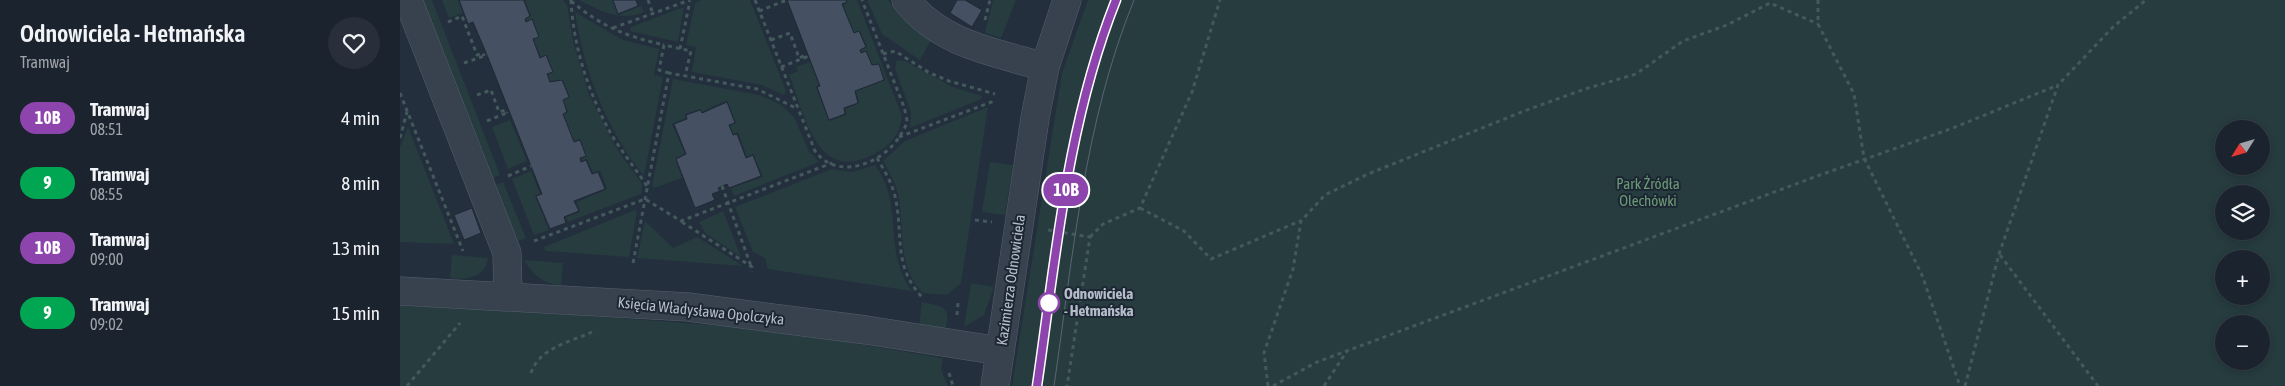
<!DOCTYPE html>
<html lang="pl">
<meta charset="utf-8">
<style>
body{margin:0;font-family:"Asap Condensed",sans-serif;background:#282f3a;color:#f1f3f6;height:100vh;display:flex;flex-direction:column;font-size:19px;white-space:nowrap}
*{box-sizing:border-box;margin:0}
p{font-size:16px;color:#a0a4aa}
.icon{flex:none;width:28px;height:28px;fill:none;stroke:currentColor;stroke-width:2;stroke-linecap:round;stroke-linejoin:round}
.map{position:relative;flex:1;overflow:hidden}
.details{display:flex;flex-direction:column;background:#1b232e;width:400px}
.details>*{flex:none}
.badge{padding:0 10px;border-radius:16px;font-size:18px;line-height:32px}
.needle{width:32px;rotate:233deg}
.tools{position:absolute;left:1815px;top:120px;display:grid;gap:10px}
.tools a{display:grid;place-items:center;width:55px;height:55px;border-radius:50%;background:#1b232e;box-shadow:0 2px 8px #0003,0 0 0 1px #39404a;font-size:25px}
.map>.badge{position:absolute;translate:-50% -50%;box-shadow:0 0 0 2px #fff}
.round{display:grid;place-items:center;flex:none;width:52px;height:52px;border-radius:26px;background:#282f3a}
.overview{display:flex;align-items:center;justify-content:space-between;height:85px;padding:0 20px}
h1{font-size:24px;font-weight:600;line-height:38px}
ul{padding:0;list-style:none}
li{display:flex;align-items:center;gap:15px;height:65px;padding:0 20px}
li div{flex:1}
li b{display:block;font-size:19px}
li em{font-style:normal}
li .badge{min-width:55px;font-weight:700;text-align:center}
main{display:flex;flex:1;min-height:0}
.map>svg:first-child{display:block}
</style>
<main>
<section class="details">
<div class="overview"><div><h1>Odnowiciela - Hetmańska</h1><p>Tramwaj</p></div><a class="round"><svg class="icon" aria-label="heart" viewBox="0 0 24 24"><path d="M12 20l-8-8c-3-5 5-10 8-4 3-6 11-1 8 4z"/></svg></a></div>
<ul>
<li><span class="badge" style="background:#8e44ad;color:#fff">10B</span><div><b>Tramwaj</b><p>08:51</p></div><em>4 min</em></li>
<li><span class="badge" style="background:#00a651;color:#fff">9</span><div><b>Tramwaj</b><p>08:55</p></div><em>8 min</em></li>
<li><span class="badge" style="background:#8e44ad;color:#fff">10B</span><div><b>Tramwaj</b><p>09:00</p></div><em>13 min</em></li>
<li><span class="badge" style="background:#00a651;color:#fff">9</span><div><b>Tramwaj</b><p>09:02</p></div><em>15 min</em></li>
</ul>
</section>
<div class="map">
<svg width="1885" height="386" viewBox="0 0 1885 386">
<rect width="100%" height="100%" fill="#242f3e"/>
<!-- green -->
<g fill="#263c3f" fill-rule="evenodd">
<path d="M23,0H32L100,175L93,178Z"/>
<path d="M42,0H58L63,13L49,18Z"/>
<path d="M127,0H163L167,5L173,41L189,95L217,149L242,184L241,194L168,222L166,217L180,212L177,202L207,189L200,170L193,173L187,159L182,161L181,158L186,156L180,139L174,141L163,114L168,112L163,100L169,97L163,80L150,81L148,75L153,72L147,55L141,57L133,39L139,36L132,19L127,21L125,19L131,16L125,1Z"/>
<path d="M179,0H212L218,15L241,6L244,12C219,22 201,11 179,0Z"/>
<path d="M302,0H350L386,91L384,95L362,85L292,72L296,47L286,45L295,3Z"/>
<path d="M446,0H457L502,116C500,134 491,146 474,154C416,185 405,114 389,75L398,71L396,67L410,62L419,85L416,87L429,121L446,115L445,109L459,103L456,91L485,80L479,64L472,65L467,51L461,52L460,50L467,47L460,31L454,32L443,5L447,3Z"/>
<path d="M467,0H488L500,16L531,40L520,60L482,34Z"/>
<path d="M593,0H616L601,38L585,33Z"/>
<path d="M688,0H1885V386H612L662,73ZM1824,129H1861V166H1824ZM1824,194H1861V231H1824ZM1824,259H1861V296H1824ZM1824,324H1861V361H1824Z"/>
<path d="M284,7L278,42L230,31L231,27Z"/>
<path d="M175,12L223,40L259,49L254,75L263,77L244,176C206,129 184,71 175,12Z"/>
<path d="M497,60L505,61L553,87L582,96L581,99L510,128L511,112L495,69Z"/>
<path d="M273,79L359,95L381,105L394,117L409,151L419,162L334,196L331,188L363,177L353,154L347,157L338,132L333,134L330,126L336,123L327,100L302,112L300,109L285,114L286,118L272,124L285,154L275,158L282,178L254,188L252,186Z"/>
<path d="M588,107L561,283L547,295L523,293C496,267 505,226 498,193C495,182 489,171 483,161L505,141Z"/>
<path d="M110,120L127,161L108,169L92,127Z"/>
<path d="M8,127L54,244L0,242V147Z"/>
<path d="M590,162L613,165L605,215L582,212Z"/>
<path d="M475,165C505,205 482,251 512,291L368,269L365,258L353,252L335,207L432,169L452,172Z"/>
<path d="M131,171L140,194L135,196L149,230L134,235L112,179Z"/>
<path d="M103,182L126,238L118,241L95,185Z"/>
<path d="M235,210L237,212L229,257L146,251L144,247Z"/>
<path d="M323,211L341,257L305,233L299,222Z"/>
<path d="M245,221L273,248L297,237L343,266L237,258Z"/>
<path d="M52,255L88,258C86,278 65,280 50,278Z"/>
<path d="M124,260L163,263L161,285C144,285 132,274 124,260Z"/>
<path d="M571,283L594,287L584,315L564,327Z"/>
<path d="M0,302L368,329L543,358L541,370L548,386H0Z"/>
<path d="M522,302C541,306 553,306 545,330L519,326Z"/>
</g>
<!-- building -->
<g fill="#455162" stroke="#1f2835">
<path d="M59,0H126L124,1L130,16L125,19L126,22L132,19L139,37L133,39L140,58L146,55L153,72L147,74L150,82L162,80L169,97L163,100L167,112L163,114L174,142L180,140L186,156L180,158L181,162L186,160L192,174L198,172L205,189L174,201L179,211L164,217L166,223L150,229L136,196L142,194L87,55L73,22L68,24Z"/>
<path d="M213,0H236L238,6L218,14Z"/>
<path d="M387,0H446L447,2L442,4L454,33L459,31L466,47L460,50L461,53L466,51L472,65L479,64L484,80L455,91L458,103L444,108L445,114L429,120L417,87L420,86Z"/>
<path d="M557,0H565L582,10L572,27L550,13Z"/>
<path d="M327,102L335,123L329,125L333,135L337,134L346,158L353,155L361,176L329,188L327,184L318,188L320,191L312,194L315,200L295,208L276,159L286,154L274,124L287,119L286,115L300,110L302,113Z"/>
<path d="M72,208L81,233L64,240L54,215Z"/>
</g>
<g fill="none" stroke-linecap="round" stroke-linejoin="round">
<defs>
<g id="minor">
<path d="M8,0L107,253L108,296"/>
<path d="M506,0C540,44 594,52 645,67"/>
<path d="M0,291L288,307L466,330L600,351"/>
<path d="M595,386L635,118L645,67L667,0"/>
</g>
</defs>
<!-- minor casing -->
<use href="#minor" stroke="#565f6c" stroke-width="29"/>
<!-- path -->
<g stroke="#44595c" stroke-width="3" stroke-dasharray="4 4" stroke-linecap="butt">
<path d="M171,0C173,45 188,92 210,132C221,151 235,168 247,186"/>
<path d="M248,0L253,14"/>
<path d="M355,0L415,151C438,182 483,163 500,136C502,132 506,127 507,122C507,118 505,111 504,107L462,0"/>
<path d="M1418,0V24L1454,94L1464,158L1522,275L1560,386"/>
<path d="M171,1C202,27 226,36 264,45"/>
<path d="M359,11L387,0"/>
<path d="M585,20L590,0"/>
<path d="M48,22L62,16L77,55L83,53L84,56"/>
<path d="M213,28L290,0"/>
<path d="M371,40L390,33L399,58L406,55L407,57"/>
<path d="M280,49L290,1"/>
<path d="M483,54L495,51L528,72L549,81L595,94"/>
<path d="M64,63L87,55"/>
<path d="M381,67L409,56"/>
<path d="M269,73L259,70L264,45L291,51L285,76"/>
<path d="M0,93L63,251"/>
<path d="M77,95L91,90L99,112L106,110L107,113"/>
<path d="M87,121L109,112"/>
<path d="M499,137L594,101"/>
<path d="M0,138L7,112"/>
<path d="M477,158C484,170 492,183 495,196C504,235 492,266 523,298"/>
<path d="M108,176L131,166"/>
<path d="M322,186L351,266"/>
<path d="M740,208L784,231L811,259L900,221"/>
<path d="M575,220L592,222"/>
<path d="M282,222L352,267V272"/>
<path d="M648,230L690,237L667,386"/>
<path d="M690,237L703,224L740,208L792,92L820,0"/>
<path d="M134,241L245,199L281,221L432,163"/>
<path d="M1600,255L1698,386"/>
<path d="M233,263L269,73L357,89L396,108"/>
<path d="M557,315L558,303"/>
<path d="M131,373C139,348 170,342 192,332"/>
<path d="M549,373L553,386"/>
<path d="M7,386L60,323"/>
<path d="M868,386L864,353L893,269L901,221L925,195L968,174L1124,111L1185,89L1236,74L1283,41L1327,25L1370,3L1418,24"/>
<path d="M873,386L917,362L1420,175L1553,128L1658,85"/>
<path d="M924,386L947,351"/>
<path d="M1565,386L1599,254L1658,85L1713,27L1746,0"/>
</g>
<!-- minor -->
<use href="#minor" stroke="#38414e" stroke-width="28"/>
<!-- tram -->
<g stroke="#5a6575" stroke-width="1">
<path d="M637,386C656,256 667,123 716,0"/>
<path d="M654,386C673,256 684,123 734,0"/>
</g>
</g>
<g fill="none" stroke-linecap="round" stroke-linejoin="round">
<defs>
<path id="line" d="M637,386C656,256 667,123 716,0"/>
</defs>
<!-- line casing -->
<use href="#line" stroke="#fff" stroke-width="11"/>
<!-- line -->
<use href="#line" stroke="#8e44ad" stroke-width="8"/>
</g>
<!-- markers -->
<circle fill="#fff" stroke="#8e44ad" stroke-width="2.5" cx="649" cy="303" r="10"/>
<g text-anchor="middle" stroke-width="4" stroke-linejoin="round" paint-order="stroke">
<!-- park labels -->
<g font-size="15" fill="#6b9a76" stroke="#1d2633">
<text x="1248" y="189">Park Źródła<tspan x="1248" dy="17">Olechówki</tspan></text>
</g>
<!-- street labels -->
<g font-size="15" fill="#b4bcc9" stroke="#1d2633">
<text transform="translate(611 280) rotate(-82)" y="5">Kazimierza Odnowiciela</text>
<text transform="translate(301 311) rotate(6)" y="5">Księcia Władysława Opolczyka</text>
</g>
<!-- stop labels -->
<g font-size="15" font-weight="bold" fill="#b4bcc9" stroke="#1d2633" text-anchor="start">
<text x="664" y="299">Odnowiciela<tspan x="664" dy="17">- Hetmańska</tspan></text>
</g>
</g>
</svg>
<div class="tools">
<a><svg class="needle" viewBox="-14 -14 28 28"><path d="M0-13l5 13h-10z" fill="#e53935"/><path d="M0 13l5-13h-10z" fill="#a0a4aa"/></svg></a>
<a><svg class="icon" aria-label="layers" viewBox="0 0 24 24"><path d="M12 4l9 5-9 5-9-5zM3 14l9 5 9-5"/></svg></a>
<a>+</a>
<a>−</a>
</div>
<b class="badge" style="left:666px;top:190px;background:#8e44ad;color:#fff">10B</b>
</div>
</main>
